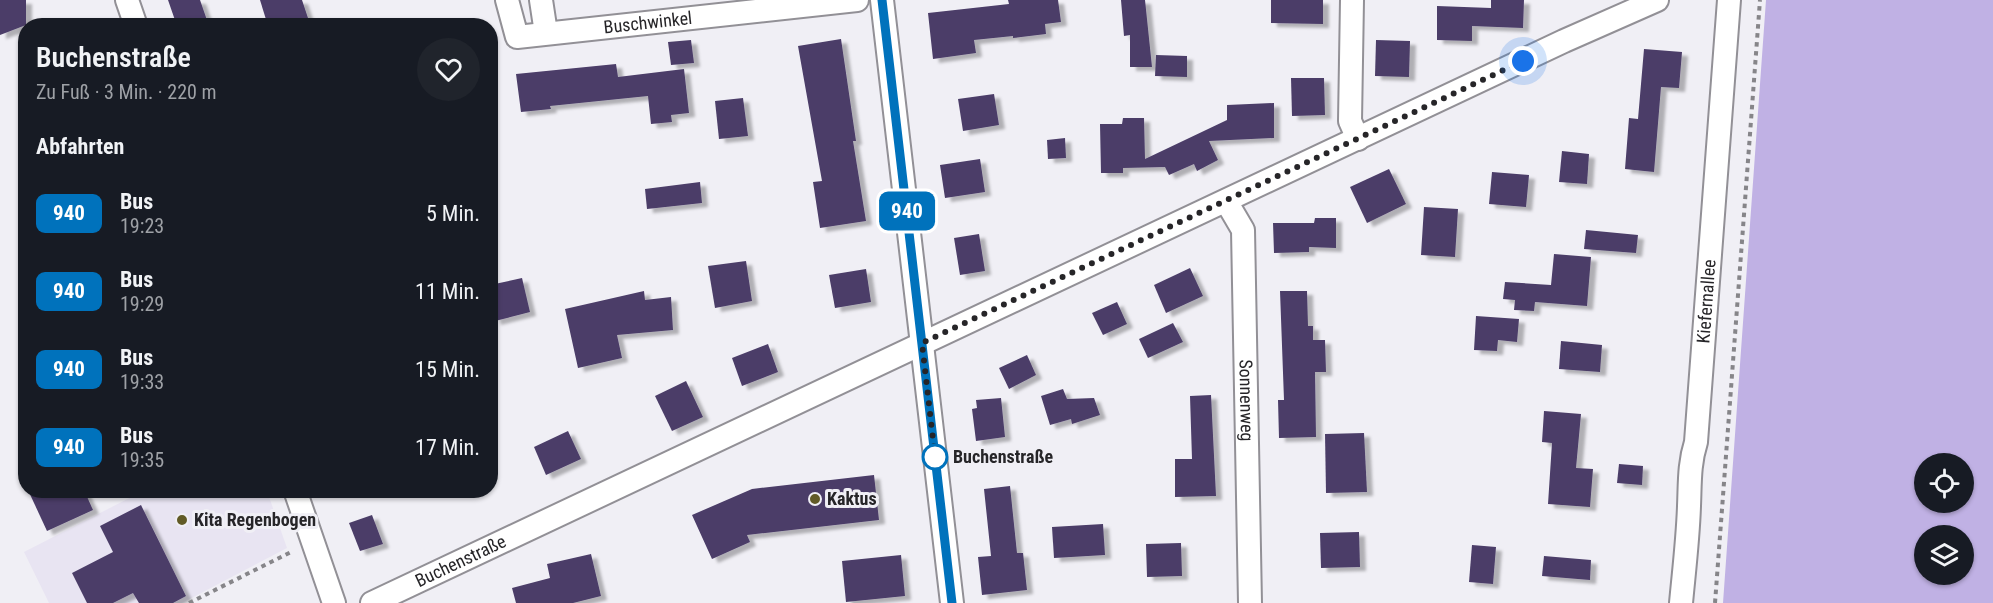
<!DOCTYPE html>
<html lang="de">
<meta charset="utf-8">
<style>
body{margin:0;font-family:"Roboto Condensed",sans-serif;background:#20242c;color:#f1f3f6;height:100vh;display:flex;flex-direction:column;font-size:22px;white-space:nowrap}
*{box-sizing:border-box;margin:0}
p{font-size:20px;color:#9ea1a6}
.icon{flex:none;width:33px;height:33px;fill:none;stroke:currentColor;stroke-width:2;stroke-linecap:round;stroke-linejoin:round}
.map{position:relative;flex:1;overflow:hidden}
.sheet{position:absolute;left:18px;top:18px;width:480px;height:480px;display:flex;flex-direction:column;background:#171b24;border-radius:24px;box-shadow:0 2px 4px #0004}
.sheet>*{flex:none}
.badge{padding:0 12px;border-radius:9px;font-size:21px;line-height:39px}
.fabs{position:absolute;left:1914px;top:453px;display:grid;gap:12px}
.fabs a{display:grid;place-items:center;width:60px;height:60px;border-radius:50%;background:#171b24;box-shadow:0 2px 4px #0004;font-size:30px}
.you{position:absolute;width:30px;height:30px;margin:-15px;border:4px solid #fff;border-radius:50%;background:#1a73e8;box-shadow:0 0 0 9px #1a73e833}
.map>.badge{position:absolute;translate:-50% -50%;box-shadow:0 0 0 3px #fff}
h2{padding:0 18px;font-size:22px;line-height:54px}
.round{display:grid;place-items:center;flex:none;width:63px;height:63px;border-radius:32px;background:#20242c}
.summary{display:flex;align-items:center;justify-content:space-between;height:102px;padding:0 18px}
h1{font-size:28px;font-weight:600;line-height:45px}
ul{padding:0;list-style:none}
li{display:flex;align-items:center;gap:18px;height:78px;padding:0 18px}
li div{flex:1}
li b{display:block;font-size:22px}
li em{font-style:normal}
li .badge{min-width:66px;font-weight:700;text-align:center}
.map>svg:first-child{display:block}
</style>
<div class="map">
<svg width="1993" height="603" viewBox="0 0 1993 603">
<defs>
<filter id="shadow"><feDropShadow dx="6" dy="4" stdDeviation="1.5" flood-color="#0004"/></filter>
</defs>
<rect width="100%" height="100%" fill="#f0eff5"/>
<!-- built -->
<path fill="#e8e4f2" d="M145,490L267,491L287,548L182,603H49L24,552Z"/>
<!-- forest -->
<path fill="#c0b1e4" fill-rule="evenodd" d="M1766,0H1993V603H1723ZM1924,464H1964V502H1924ZM1924,536H1964V574H1924Z"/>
<!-- building -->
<g fill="#4b3d68" filter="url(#shadow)">
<path d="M0,0H26V25L0,35Z"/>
<path d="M168,0H200L209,26H177Z"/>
<path d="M260,0H302L309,21L296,26H268Z"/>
<path d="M1008,0H1058L1061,22L1045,24L1046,34L1013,38V36L974,40L976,53L933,59L928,13L1009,4Z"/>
<path d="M1121,0H1145L1152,67H1130V35L1124,36Z"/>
<path d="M1271,0H1323V24L1271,23Z"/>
<path d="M1491,0H1524L1523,28L1472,26V41L1437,40V6L1491,8Z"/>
<path d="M841,39L856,141H853L866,221L820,228L813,182L822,181L798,46Z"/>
<path d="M691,40L694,63L671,65L668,42Z"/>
<path d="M1376,40L1410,41L1409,77L1375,76Z"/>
<path d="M1644,49L1682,52L1679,88L1661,87L1654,172L1625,169L1629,118L1638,119Z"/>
<path d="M1156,55L1187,56V77L1155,76Z"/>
<path d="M616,64L618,77L684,69L689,113L671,115L672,122L651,124L648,96L550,106L551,109L521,112L516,74Z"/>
<path d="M1291,78H1324L1325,115L1292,116Z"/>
<path d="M994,94L999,125L963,131L958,99Z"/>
<path d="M743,98L748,136L719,139L715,101Z"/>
<path d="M1274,103V138L1209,141L1218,160L1197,171L1194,164L1169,175L1165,167L1123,168V173H1101L1100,124H1122L1123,118H1144L1145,159L1227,120V105Z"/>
<path d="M1065,138L1066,158L1048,159L1047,140Z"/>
<path d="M1562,151L1589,154L1587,184L1559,182Z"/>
<path d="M980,159L985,192L945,198L940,165Z"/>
<path d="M1389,169L1406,204L1367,223L1350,187Z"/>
<path d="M1492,172L1529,175L1526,207L1489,204Z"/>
<path d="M700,182L702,203L647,209L645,189Z"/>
<path d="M1424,207L1458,209L1455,257L1421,255Z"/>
<path d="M1315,218H1336V248L1309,247V252L1274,253L1273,223H1314Z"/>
<path d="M1586,230L1638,235L1636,253L1584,249Z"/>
<path d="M979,234L985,271L960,275L954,238Z"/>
<path d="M1554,254L1591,257L1587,306L1535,302L1534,311L1514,310L1515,300L1503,299L1505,282L1551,285Z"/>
<path d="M746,261L752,301L715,308L708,266Z"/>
<path d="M1190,268L1203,296L1166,313L1154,285Z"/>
<path d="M866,269L871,302L835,308L829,275Z"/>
<path d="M522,278L530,312L495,321L490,301V285Z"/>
<path d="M644,291L645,300L671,297L673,330L617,335L622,358L578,368L565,309Z"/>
<path d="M1280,291H1307L1308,326H1313V340H1325L1326,372H1315L1316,437L1279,438L1278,400H1284Z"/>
<path d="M1117,302L1127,324L1103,335L1092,313Z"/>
<path d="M1476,316L1519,319L1517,342L1498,340L1497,351L1474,350Z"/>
<path d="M1173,323L1183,342L1148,358L1139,339Z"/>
<path d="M1561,341L1602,345L1600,372L1559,369Z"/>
<path d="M768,344L778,372L742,386L732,358Z"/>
<path d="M1027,355L1036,375L1009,389L999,368Z"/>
<path d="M686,381L703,417L672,431L655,396Z"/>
<path d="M1063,389L1067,399L1094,398L1100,415L1072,424L1071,419L1050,425L1041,396Z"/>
<path d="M1211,395L1216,496L1175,497V459H1192L1190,396Z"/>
<path d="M1001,398L1005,437L976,441L972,409L977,408L976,400Z"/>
<path d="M1544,411L1581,414L1576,468L1593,469L1590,507L1548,504L1552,443L1542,442Z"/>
<path d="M568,431L581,459L546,475L534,447Z"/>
<path d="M1364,433L1367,492L1326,493L1325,434Z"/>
<path d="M1619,464L1643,466L1642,485L1617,483Z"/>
<path d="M874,475L879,520L747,535L750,542L712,559L692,515L752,489Z"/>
<path d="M1010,486L1017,553H1023L1027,590L982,595L978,557L991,556L984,489Z"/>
<path d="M28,490H84L93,510L47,531Z"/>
<path d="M141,505L186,596L173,603H139L133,593L113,603H87L72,573L113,552L100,526Z"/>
<path d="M372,515L383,544L360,551L349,523Z"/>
<path d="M1103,524L1105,555L1054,558L1052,527Z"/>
<path d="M1359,532L1360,567L1321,568L1320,533Z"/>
<path d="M1181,543L1182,576L1147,577L1146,544Z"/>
<path d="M1472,545L1496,547L1493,584L1469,582Z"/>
<path d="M591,554L601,596L573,603H516L512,588L550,578L547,564Z"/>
<path d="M901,555L905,596L846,602L842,561Z"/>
<path d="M1544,556L1591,560L1590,580L1542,576Z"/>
</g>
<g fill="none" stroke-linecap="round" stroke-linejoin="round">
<defs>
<g id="minor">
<path d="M127,0L136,26"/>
<path id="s1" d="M507,0L517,37L857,0"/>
<path d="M541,0L546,33"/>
<path d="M882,0L952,603"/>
<path d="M1352,0L1350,121L1358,139"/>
<path id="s2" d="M1226,201L1243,230L1250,603"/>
<path d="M295,490L334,603"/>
<path id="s3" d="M372,603L1564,41L1657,0"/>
<path id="s4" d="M1681,603C1684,571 1688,538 1689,506C1690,483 1689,464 1696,442L1729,0"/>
</g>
</defs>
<!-- minor casing -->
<use href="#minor" stroke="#929096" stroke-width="26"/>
<!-- path -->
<g stroke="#868589" stroke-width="4" stroke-dasharray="4.5 4.5" stroke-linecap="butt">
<path d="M189,603L293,551"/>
<path d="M1715,603L1760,0"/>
</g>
<!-- minor -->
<use href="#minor" stroke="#fff" stroke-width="22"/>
</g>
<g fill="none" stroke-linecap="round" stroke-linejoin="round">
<defs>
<path id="line" d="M882,0L952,603"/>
</defs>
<!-- line casing -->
<use href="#line" stroke="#fff" stroke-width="14"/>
<!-- line -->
<use href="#line" stroke="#0072bc" stroke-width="9"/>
<!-- walk -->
<path stroke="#262528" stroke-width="6" stroke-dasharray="0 10.8" d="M935,457L922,343L1523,61"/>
</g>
<!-- markers -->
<circle fill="#fff" stroke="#0072bc" stroke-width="3" cx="935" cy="457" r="12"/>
<g fill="#615a26" stroke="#f0eff5" stroke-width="2">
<circle cx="815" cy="499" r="6"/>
<circle cx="182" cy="520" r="6"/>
</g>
<g text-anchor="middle" stroke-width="6" stroke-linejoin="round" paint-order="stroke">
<!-- street labels -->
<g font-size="18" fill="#262528" stroke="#f0eff5">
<text dy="6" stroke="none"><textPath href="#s1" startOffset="170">Buschwinkel</textPath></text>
<text dy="6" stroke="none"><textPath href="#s4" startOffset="303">Kiefernallee</textPath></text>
<text dy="6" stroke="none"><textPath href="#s2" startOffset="204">Sonnenweg</textPath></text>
<text dy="6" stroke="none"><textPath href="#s3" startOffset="98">Buchenstraße</textPath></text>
</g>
<!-- stop labels -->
<g font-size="18" font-weight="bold" fill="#262528" stroke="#f0eff5" text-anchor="start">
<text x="953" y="463">Buchenstraße</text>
</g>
<!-- poi labels -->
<g font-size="18" font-weight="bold" fill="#262528" stroke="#f0eff5" text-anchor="start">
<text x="827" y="505">Kaktus</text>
<text x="194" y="526">Kita Regenbogen</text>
</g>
</g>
</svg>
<div class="fabs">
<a><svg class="icon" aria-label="locate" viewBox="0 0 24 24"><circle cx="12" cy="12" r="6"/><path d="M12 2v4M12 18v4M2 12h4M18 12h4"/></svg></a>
<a><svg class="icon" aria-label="layers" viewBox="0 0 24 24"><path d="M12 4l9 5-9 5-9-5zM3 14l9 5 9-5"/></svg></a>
</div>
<div class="you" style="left:1523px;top:61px"></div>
<b class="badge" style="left:907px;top:211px;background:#0072bc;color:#fff">940</b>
<section class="sheet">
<div class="summary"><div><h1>Buchenstraße</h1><p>Zu Fuß · 3 Min. · 220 m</p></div><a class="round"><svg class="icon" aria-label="heart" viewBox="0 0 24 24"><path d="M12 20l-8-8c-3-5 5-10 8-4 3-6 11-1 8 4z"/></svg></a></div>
<h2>Abfahrten</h2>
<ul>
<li><span class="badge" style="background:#0072bc;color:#fff">940</span><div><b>Bus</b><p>19:23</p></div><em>5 Min.</em></li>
<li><span class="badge" style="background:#0072bc;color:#fff">940</span><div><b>Bus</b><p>19:29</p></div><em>11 Min.</em></li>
<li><span class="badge" style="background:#0072bc;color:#fff">940</span><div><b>Bus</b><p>19:33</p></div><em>15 Min.</em></li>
<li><span class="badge" style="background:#0072bc;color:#fff">940</span><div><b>Bus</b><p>19:35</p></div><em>17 Min.</em></li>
</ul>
</section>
</div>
